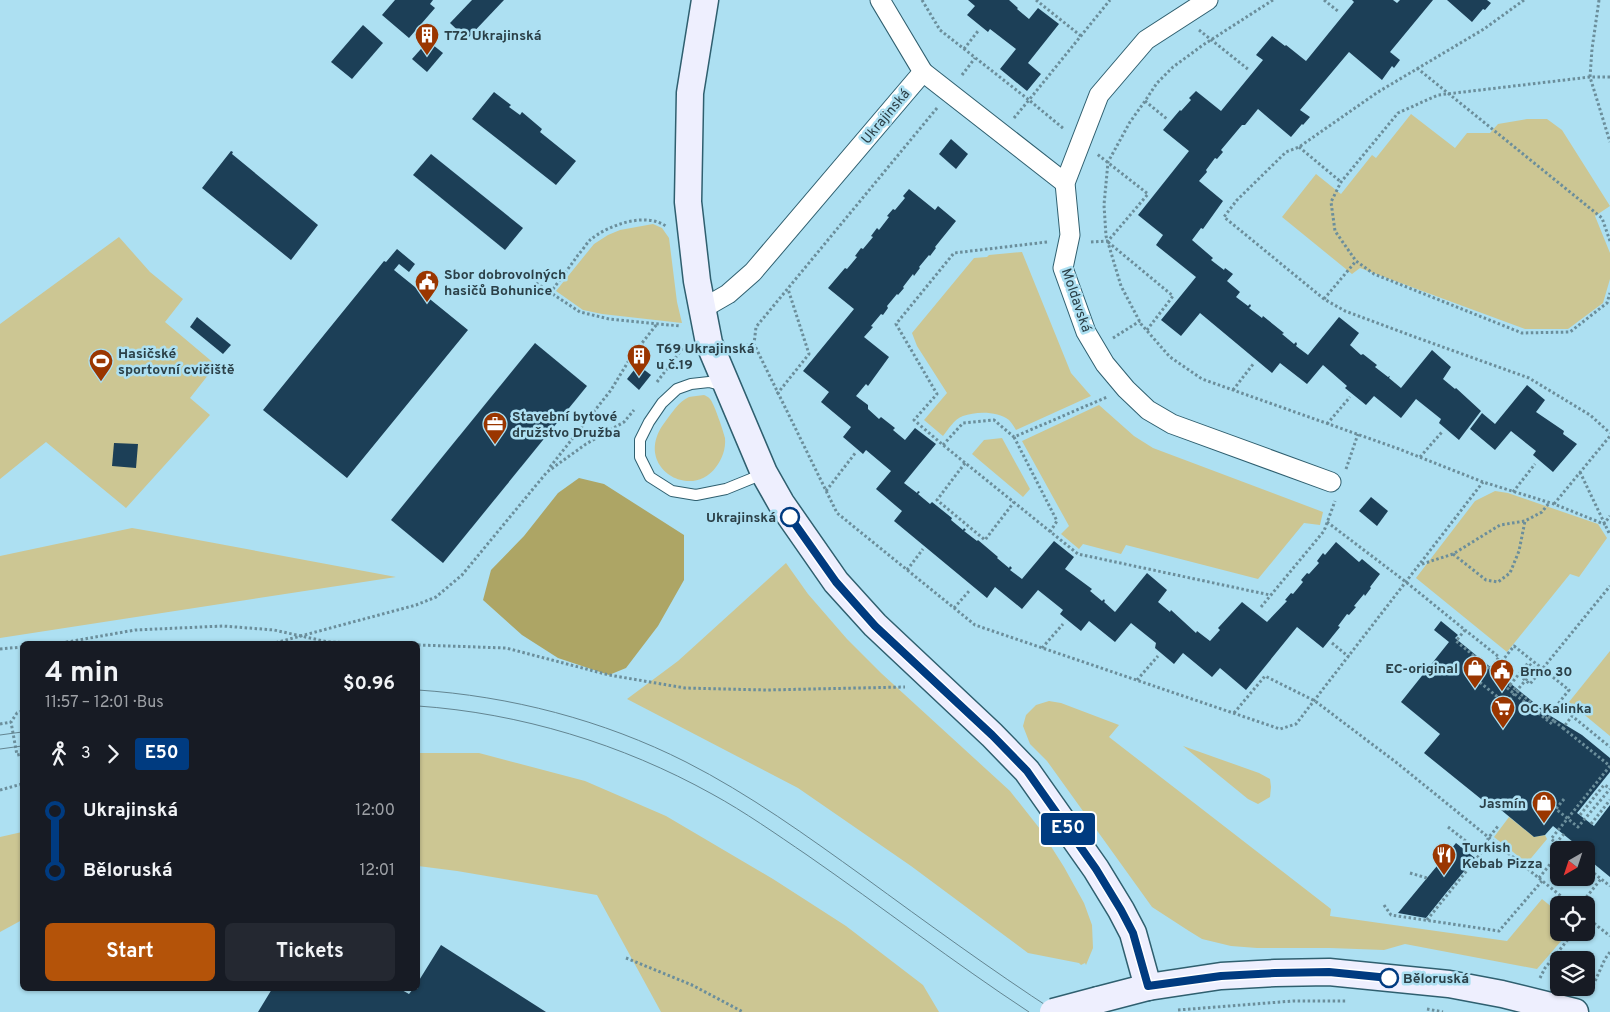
<!DOCTYPE html>
<meta charset="utf-8">
<style>
body{margin:0;font-family:Overpass,sans-serif;background:#242831;color:#f1f3f6;height:100vh;display:flex;flex-direction:column;font-size:19px;white-space:nowrap}
*{box-sizing:border-box;margin:0}
p{font-size:16px;color:#9ea1a6}
.icon{flex:none;width:28px;height:28px;fill:none;stroke:currentColor;stroke-width:2;stroke-linecap:round;stroke-linejoin:round}
.map{position:relative;flex:1;overflow:hidden}
.panel{position:absolute;left:20px;top:641px;width:400px;height:350px;display:flex;flex-direction:column;background:#171b24;border-radius:8px;box-shadow:0 1px 4px #0004}
.panel>*{flex:none}
.badge{padding:0 10px;border-radius:4px;font-size:18px;line-height:32px}
.needle{width:32px;rotate:219deg}
.fabs{position:absolute;left:1550px;top:841px;display:grid;gap:10px}
.fabs a{display:grid;place-items:center;width:45px;height:45px;border-radius:8px;background:#171b24;box-shadow:0 1px 4px #0004;font-size:25px}
.map>.badge{position:absolute;translate:-50% -50%;box-shadow:0 0 0 2px #fff}
.legs{display:flex;align-items:center;gap:8px;height:55px;padding:0 25px;font-size:16px}
.legs p{margin-inline-start:auto}
.head{display:flex;align-items:center;justify-content:space-between;height:85px;padding:0 25px}
h1{font-size:28px;font-weight:700;line-height:38px}
.primary-button{display:flex;gap:10px;margin-top:auto;padding:10px 25px}
.primary-button a{flex:1;height:58px;border-radius:8px;background:#b45309;color:#fff;font-size:20px;font-weight:700;line-height:58px;text-align:center}
.primary-button a+a{background:#242831;color:#f1f3f6}
ul{padding:0 25px;list-style:none}
li{display:flex;align-items:center;gap:18px;height:60px;font-size:19px}
li i{display:grid;place-items:center;width:8px;height:100%;margin:0 6px;background:currentColor}
li i::after{content:'';width:12px;height:12px;margin:-6px;border:4px solid;border-radius:50%;background:#171b24}
li p{margin-inline-start:auto}
li:first-child i{background:linear-gradient(#0000 50%,currentColor 0)}
li:last-child i{background:linear-gradient(currentColor 50%,#0000 0)}
.map>svg:first-child{display:block}
</style>
<div class="map">
<svg width="1610" height="1012" viewBox="0 0 1610 1012">
<rect width="100%" height="100%" fill="#ade0f2"/>
<!-- green -->
<g fill="#ccc693">
<path d="M1411,114L1455,148L1467,133H1490L1498,124L1527,119H1547L1562,130L1610,206L1595,216L1610,253V279L1603,303L1568,329H1525L1360,268L1352,274L1282,217L1316,174L1341,194L1372,155L1376,158Z"/>
<path d="M653,224L662,228L669,238L677,302L682,323L602,314L583,310L556,291L594,244L608,235L620,230Z"/>
<path d="M119,237L150,272L183,299L165,322L216,365L190,398L210,415L126,508L46,442L0,479V324Z"/>
<path d="M1022,252L1071,373L1091,396L1016,430C1014,427 1012,423 1009,420C998,411 976,411 963,416C954,419 948,430 943,436L924,420L947,393L917,346L912,333L974,258L987,257L989,255Z"/>
<path d="M704,395C706,396 709,397 710,399C714,403 724,433 725,438C726,449 722,459 716,467C691,502 631,466 665,422C671,414 679,401 689,397C693,396 699,396 704,395Z"/>
<path d="M1099,405L1134,436L1153,448L1323,512L1320,525L1304,523L1258,579L1126,545L1121,554L1083,544L1079,549L1061,534L1069,526L1022,441Z"/>
<path d="M1002,438L1030,489L1023,497L972,454L984,440Z"/>
<path d="M1495,491L1508,493L1598,524L1607,538L1579,577L1570,574L1507,652L1416,578L1475,501Z"/>
<path d="M132,528L155,532L396,577L0,638V556Z"/>
<path d="M786,563L808,594L847,639L881,673L1010,791L1040,829L1064,867L1084,903L1092,925L1093,948L1086,965L1085,963L1081,965L1079,963L1028,953L911,866L798,788L627,699L678,661Z"/>
<path d="M1610,651V736L1569,702Z"/>
<path d="M1049,701L1061,703L1119,725L1109,737L1331,909L1330,916L1507,941L1542,899L1559,913V932L1568,933L1537,969L1405,944L1384,950L1330,948H1257L1231,946L1202,939L1189,931L1152,907L1047,761L1030,744L1023,726L1026,715L1036,705Z"/>
<path d="M1183,746L1259,773L1270,779L1271,787L1270,797L1258,804L1248,799Z"/>
<path d="M418,753H479L585,781L666,816L773,879L846,926L923,985L939,1012H661L597,895L457,871L418,866Z"/>
<path d="M1509,817L1534,837L1545,835L1547,839L1527,863L1494,837Z"/>
<path d="M22,832V920L0,932V837Z"/>
</g>
<!-- forest -->
<path fill="#ada565" d="M579,478L604,484L684,535V580L658,626L626,668L609,675L558,658L522,635L483,600L491,570L524,536L558,493Z"/>
<!-- building -->
<g fill="#1c3f57">
<path d="M395,0H433L430,4L435,8L409,38L382,15Z"/>
<path d="M472,0H504L467,39L450,23Z"/>
<path d="M968,0H1009L1018,8L1017,9L1029,19L1038,8L1059,24L1028,63L1041,74L1027,91L1000,69L1016,49L990,29L988,32L967,15L975,6Z"/>
<path d="M1352,0H1393L1397,3L1400,0H1433L1390,52L1400,60L1394,68L1392,66L1382,80L1349,52L1300,110L1310,117L1303,125L1302,124L1291,137L1258,109L1245,125H1242L1221,150L1223,152L1217,159L1215,158L1206,170L1207,172L1199,181L1223,201L1203,229L1201,228L1192,240L1213,258L1211,260L1224,270L1225,268L1233,274L1227,281L1240,292L1236,297L1248,306L1250,304L1251,306L1249,308L1262,318L1263,316L1284,333L1282,334L1294,344L1296,342L1297,344L1296,346L1308,355L1339,317L1359,333L1350,345L1361,355L1363,354L1377,365L1375,367L1388,377L1390,376L1389,378L1401,388L1432,350L1451,367L1443,379L1455,389L1456,388L1481,411L1459,440L1439,423L1441,419L1416,399L1401,418L1374,396L1366,405L1345,388L1347,386L1323,365L1307,384L1280,363L1272,373L1200,313L1181,336L1161,320L1196,277L1156,245L1163,235L1138,215L1189,151L1163,130L1180,110L1181,111L1191,100L1189,98L1196,91L1221,111L1263,60L1256,55L1272,36L1285,46L1286,45L1306,61L1354,2Z"/>
<path d="M1447,0H1487L1491,3L1485,10L1483,9L1472,22Z"/>
<path d="M363,25L383,43L352,79L331,62Z"/>
<path d="M428,41L443,53L427,72L412,59Z"/>
<path d="M494,92L511,105L509,107L520,115L522,112L542,129L540,132L576,161L556,185L472,119Z"/>
<path d="M951,139L968,154L956,169L939,154Z"/>
<path d="M231,151L233,152L232,154L318,225L291,260L202,188Z"/>
<path d="M431,154L523,228L505,250L413,175Z"/>
<path d="M909,189L935,210L938,206L956,221L935,247L936,248L930,256L929,255L919,267L920,268L914,276L913,274L903,287L904,288L898,295L897,294L887,306L888,308L883,315L881,314L871,326L873,327L864,337L889,357L868,386L866,384L856,396L868,405V409L879,419L881,417L895,428L893,430L905,440L915,428L936,444L904,483L917,493L918,491L920,492L918,494L930,504L932,502L952,518L951,520L963,530L964,528L966,530L964,531L977,541L978,540L998,557L997,558L1009,568L1010,566L1012,568L1010,570L1022,579L1054,541L1074,557L1065,569L1092,589L1090,591L1102,601L1104,599L1105,601L1104,602L1115,612L1147,573L1167,590L1158,602L1170,612L1171,610L1196,633L1197,631L1210,641L1220,630L1218,628L1242,602L1267,622L1287,601L1285,600L1291,593L1293,594L1303,582L1301,580L1307,573L1309,574L1319,563L1317,561L1323,553L1325,555L1336,542L1359,562L1362,559L1380,574L1370,587L1371,588L1365,596L1364,594L1354,606L1356,607L1349,615L1347,614L1338,626L1340,627L1323,648L1297,627L1246,690L1220,668L1212,677L1183,653L1174,664L1155,648L1156,643L1131,623L1115,642L1089,621L1081,631L1060,614L1063,610L1038,590L1022,609L995,587L987,598L894,521L902,511L876,489L891,471L866,450L863,454L843,437L851,427L821,402L829,392L803,371L854,309L828,288L845,268L847,269L857,257L855,256L861,248L863,249L873,237L871,236L877,228L879,230L889,217L887,216L893,209L895,210L905,198L903,196Z"/>
<path d="M397,249L415,264L409,272L399,264L394,270L468,330L347,478L263,410L384,261L386,262Z"/>
<path d="M197,317L231,345L223,354L190,327Z"/>
<path d="M535,343L587,386L443,563L391,520Z"/>
<path d="M638,365L651,375L639,390L627,379Z"/>
<path d="M1527,385L1545,400L1536,412L1564,431L1563,434L1577,444L1553,472L1533,455L1536,451L1511,431L1495,450L1470,429L1482,413L1495,424Z"/>
<path d="M114,443L138,444L136,468L112,466Z"/>
<path d="M1371,497L1388,511L1377,526L1359,511Z"/>
<path d="M1441,621L1458,635L1455,638L1549,715L1582,735L1610,758V772L1577,813L1594,826L1610,805V877L1593,863L1595,860L1586,853V850H1583L1553,826L1545,835L1534,837L1489,800L1486,803L1424,753L1440,734L1401,702L1449,642L1434,630Z"/>
<path d="M1456,843L1475,858L1446,893L1426,918L1398,913Z"/>
<path d="M441,945L546,1012H258L272,989H400L409,994L413,989H418V982Z"/>
</g>
<g fill="none" stroke-linecap="round" stroke-linejoin="round">
<defs>
<path id="lane" d="M724,386L709,382L691,384L677,389L662,403L649,422L640,440V457L650,477L672,491L696,495L726,489L763,474"/>
<g id="street">
<path d="M1208,0L1146,40L1099,95L1065,183L1070,235L1063,268L1086,332L1105,364L1126,389L1148,410L1172,424L1331,482"/>
<path d="M923,72L1065,183"/>
<path d="M702,309L728,294L753,272L923,72L880,0"/>
</g>
<g id="secondary">
<path d="M705,0L690,93L688,202L697,281L709,343L764,473L781,503L836,582L875,625L992,735L1027,771L1096,869L1121,910L1133,933L1148,987"/>
<path d="M1098,1000L1148,987L1221,976L1275,973L1329,972L1449,984L1502,994L1575,1012"/>
</g>
</defs>
<!-- lane casing -->
<use href="#lane" stroke="#2f5f6f" stroke-width="12"/>
<!-- street casing -->
<use href="#street" stroke="#2f5f6f" stroke-width="21"/>
<!-- secondary casing -->
<use href="#secondary" stroke="#2f5f6f" stroke-width="29"/>
<!-- path -->
<g stroke="#6b8e9b" stroke-width="3" stroke-dasharray="2.5 2.5" stroke-linecap="butt">
<path d="M922,0L940,30L1029,100L1110,0"/>
<path d="M1036,0L1081,36"/>
<path d="M1273,0L1203,45L1173,67L1157,83L1145,101L1130,122L1108,162L1104,205L1106,236L1121,286L1141,324L1170,357L1202,379L1399,449L1483,482L1554,504L1604,524L1610,516"/>
<path d="M1324,0L1339,12"/>
<path d="M1524,0L1484,29L1378,92L1299,147L1286,152L1237,200L1224,217L1324,299L1345,311L1415,337L1529,378L1590,415L1610,433"/>
<path d="M1599,0L1592,49L1590,77L1610,142"/>
<path d="M1199,30L1249,70"/>
<path d="M964,49L978,31"/>
<path d="M1417,68L1602,218L1610,241"/>
<path d="M962,75L975,58"/>
<path d="M1610,77H1590L1438,95L1398,113L1341,182L1331,202L1335,231L1356,261L1374,274L1522,333L1570,332L1607,303L1610,293"/>
<path d="M1145,101L1167,119"/>
<path d="M937,108L756,327L754,344L837,513L975,625L1280,729L1296,724L1483,482"/>
<path d="M1014,118L1029,100L1064,129"/>
<path d="M1299,147L1341,182"/>
<path d="M1047,242L954,253L896,324L937,394L914,420L943,445L1078,554L1270,595"/>
<path d="M1091,242L1108,241L1148,194L1097,154"/>
<path d="M1108,242L1173,296L1147,330"/>
<path d="M536,283L580,312L609,319L680,326"/>
<path d="M550,293C559,281 569,268 578,255C582,251 586,244 590,240C608,225 647,211 667,227"/>
<path d="M1324,299L1356,261"/>
<path d="M1113,338L1140,321"/>
<path d="M737,347L754,344"/>
<path d="M657,382L685,345"/>
<path d="M1233,390L1254,363"/>
<path d="M777,394L809,354L788,289"/>
<path d="M1327,424L1350,397"/>
<path d="M1014,437L1057,521L1050,532"/>
<path d="M943,445L963,423L994,420L1014,437L1107,397"/>
<path d="M1420,457L1442,432"/>
<path d="M965,463L937,500L985,540L1014,502"/>
<path d="M550,467L611,390L631,357L657,324"/>
<path d="M1346,469L1358,434"/>
<path d="M1580,472L1610,535"/>
<path d="M826,491L856,452"/>
<path d="M1513,492L1535,464"/>
<path d="M1554,504L1610,436"/>
<path d="M1327,522L1406,582L1465,630L1456,641L1490,669L1499,657L1465,630"/>
<path d="M1453,554L1486,580L1498,582L1510,573L1519,551L1525,521"/>
<path d="M1422,564L1453,554L1500,525L1525,521L1542,512L1549,503"/>
<path d="M907,570L923,549"/>
<path d="M1261,607L1324,531L1335,501"/>
<path d="M954,608L970,590"/>
<path d="M1332,643L1349,657"/>
<path d="M56,644L135,630L223,626L274,630L328,642L392,644"/>
<path d="M271,644L416,605L436,597L462,575L547,472L586,444L624,422L634,410"/>
<path d="M418,645L506,648L609,675L685,688L766,690L905,687"/>
<path d="M1042,648L1063,624"/>
<path d="M0,649L22,647"/>
<path d="M1519,675L1530,684L1610,586"/>
<path d="M1476,679L1506,704L1519,688"/>
<path d="M1137,680L1158,656"/>
<path d="M22,711L17,713L11,722L17,755L22,754"/>
<path d="M1234,713L1265,676L1315,701L1397,763L1572,905"/>
<path d="M1546,719L1569,690L1514,646L1491,675L1552,724"/>
<path d="M1554,721L1563,728L1572,716L1610,747"/>
<path d="M0,724L11,722"/>
<path d="M1563,728L1610,766"/>
<path d="M0,790L22,784"/>
<path d="M1564,799L1556,809L1578,827L1610,789"/>
<path d="M1580,815L1604,785L1610,788"/>
<path d="M1591,824L1610,800"/>
<path d="M1448,827L1481,853"/>
<path d="M1564,834L1556,843L1551,839L1610,766"/>
<path d="M1556,843L1565,850"/>
<path d="M1570,850L1575,843"/>
<path d="M1586,867L1610,886"/>
<path d="M1410,873L1427,878"/>
<path d="M1539,878L1559,853"/>
<path d="M1384,905L1391,915L1499,931L1542,881"/>
<path d="M1580,905L1601,879"/>
<path d="M1586,917L1610,936"/>
<path d="M1427,920L1481,853L1489,837L1499,825"/>
<path d="M626,958L692,985L743,1012"/>
<path d="M1540,978L1545,968L1574,932"/>
<path d="M1591,990L1605,959L1610,952"/>
<path d="M1427,1009L1443,1012"/>
<path d="M1178,1010L1293,1001H1346"/>
</g>
<!-- lane -->
<use href="#lane" stroke="#fff" stroke-width="10"/>
<!-- street -->
<use href="#street" stroke="#fff" stroke-width="19"/>
<!-- secondary -->
<use href="#secondary" stroke="#eeeffe" stroke-width="26"/>
<!-- tram -->
<g stroke="#638591" stroke-width="1">
<path d="M418,690C510,696 603,720 686,762C749,794 807,836 864,877C927,923 990,969 1056,1012"/>
<path d="M418,706C520,713 622,744 712,794C745,812 776,834 807,855C882,907 953,962 1029,1012"/>
<path d="M0,735L22,732"/>
<path d="M0,749L22,746"/>
</g>
<defs>
<path id="secondary-bridge" d="M1053,1012L1098,1000"/>
</defs>
<!-- secondary-bridge casing -->
<use href="#secondary-bridge" stroke="#2f5f6f" stroke-width="29" stroke-linecap="butt"/>
<!-- path-bridge -->
<g stroke="#6b8e9b" stroke-width="3" stroke-dasharray="2.5 2.5" stroke-linecap="butt">
<path d="M1490,669L1554,721"/>
<path d="M1510,685L1528,663L1535,669L1519,688"/>
</g>
<!-- secondary-bridge -->
<use href="#secondary-bridge" stroke="#eeeffe" stroke-width="26"/>
</g>
<g fill="none" stroke-linecap="round" stroke-linejoin="round">
<defs>
<path id="line-1" d="M790,517L836,582L875,626L992,735L1027,771L1096,869L1121,910L1133,933L1148,986L1221,976L1275,973L1329,972L1389,978"/>
</defs>
<!-- line-1 casing -->
<use href="#line-1" stroke="#fff" stroke-width="11"/>
<!-- line-1 -->
<use href="#line-1" stroke="#003b80" stroke-width="8"/>
</g>
<!-- icons -->
<defs>
<symbol id="building-pin" viewBox="-11 -11 22 30"><path d="M0 17L-7.5 6A9.5 9.5 0 1 1 7.5 6Z" fill="#9a3600" stroke="#ade0f2"/><path d="M-4-6H4V6H1V3H-1V6H-4ZM-2.5-4.3h1.7v1.8h-1.7ZM.8-4.3h1.7v1.8H.8ZM-2.5-1h1.7V.8h-1.7ZM.8-1h1.7V.8H.8Z" fill="#fff"/></symbol>
<symbol id="civic-pin" viewBox="-11 -11 22 30"><path d="M0 17L-7.5 6A9.5 9.5 0 1 1 7.5 6Z" fill="#9a3600" stroke="#ade0f2"/><path d="M-.6-6.5H3V-4.5H.6V-3L4-1V1h2V6H-6V1h2V-1L-.6-3ZM-1.2 2.5V6h2.4V2.5Z" fill="#fff"/></symbol>
<symbol id="stadium-pin" viewBox="-11 -11 22 30"><path d="M0 17L-7.5 6A9.5 9.5 0 1 1 7.5 6Z" fill="#9a3600" stroke="#ade0f2"/><path d="M0-5a6.5 5 0 1 0 0 10a6.5 5 0 1 0 0-10ZM-3.5-1.8h7v3.6h-7Z" fill="#fff"/></symbol>
<symbol id="office-pin" viewBox="-11 -11 22 30"><path d="M0 17L-7.5 6A9.5 9.5 0 1 1 7.5 6Z" fill="#9a3600" stroke="#ade0f2"/><path d="M-6-3h4V-5.5h4V-3h4V5H-6ZM-1-4.5V-3h2v-1.5ZM-6 0V1H6V0Z" fill="#fff"/></symbol>
<symbol id="shop-pin" viewBox="-11 -11 22 30"><path d="M0 17L-7.5 6A9.5 9.5 0 1 1 7.5 6Z" fill="#9a3600" stroke="#ade0f2"/><path d="M-5-2.5h2.3a2.7 3.5 0 0 1 5.4 0H5L5.5 6h-11ZM-1.5-2.5h3a1.5 2.3 0 0 0-3 0Z" fill="#fff"/></symbol>
<symbol id="supermarket-pin" viewBox="-11 -11 22 30"><path d="M0 17L-7.5 6A9.5 9.5 0 1 1 7.5 6Z" fill="#9a3600" stroke="#ade0f2"/><path d="M-6-5.5h2.5l.6 2H6L4.5 2H-2.5L-4.4-4H-6ZM-1.5 3.2a1.3 1.3 0 1 0 .1 0ZM3 3.2a1.3 1.3 0 1 0 .1 0Z" fill="#fff"/></symbol>
<symbol id="restaurant-pin" viewBox="-11 -11 22 30"><path d="M0 17L-7.5 6A9.5 9.5 0 1 1 7.5 6Z" fill="#9a3600" stroke="#ade0f2"/><path d="M-5-6h1v4h1v-4h1v4h1v-4h1v5L-1.5 .5V6h-2V.5L-5-1ZM5-6V6H3V1.5H1.5Q1.5-4 5-6Z" fill="#fff"/></symbol>
</defs>
<g fill-rule="evenodd">
<use href="#building-pin" x="413" y="21" width="28" height="38"/>
<use href="#civic-pin" x="413" y="268" width="28" height="38"/>
<use href="#building-pin" x="625" y="342" width="28" height="38"/>
<use href="#stadium-pin" x="87" y="347" width="28" height="38"/>
<use href="#office-pin" x="481" y="410" width="28" height="38"/>
<use href="#shop-pin" x="1461" y="654" width="28" height="38"/>
<use href="#civic-pin" x="1488" y="657" width="28" height="38"/>
<use href="#supermarket-pin" x="1489" y="694" width="28" height="38"/>
<use href="#shop-pin" x="1530" y="789" width="28" height="38"/>
<use href="#restaurant-pin" x="1430" y="841" width="28" height="38"/>
</g>
<!-- markers -->
<g fill="#fff" stroke="#003b80" stroke-width="2.5">
<circle cx="790" cy="517" r="9"/>
<circle cx="1389" cy="978" r="9"/>
</g>
<g text-anchor="middle" stroke-width="5" stroke-linejoin="round" paint-order="stroke">
<!-- poi labels -->
<g font-size="14" font-weight="bold" fill="#2b4048" stroke="#ade0f2" text-anchor="start">
<text x="444" y="40">T72 Ukrajinská</text>
<text x="444" y="279">Sbor dobrovolných<tspan x="444" dy="16">hasičů Bohunice</tspan></text>
<text x="656" y="353">T69 Ukrajinská<tspan x="656" dy="16">u č.19</tspan></text>
<text x="118" y="358">Hasičské<tspan x="118" dy="16">sportovní cvičiště</tspan></text>
<text x="512" y="421">Stavební bytové<tspan x="512" dy="16">družstvo Družba</tspan></text>
<text x="1458" y="673" text-anchor="end">EC-original</text>
<text x="1520" y="676">Brno 30</text>
<text x="1520" y="713">OC Kalinka</text>
<text x="1526" y="808" text-anchor="end">Jasmín</text>
<text x="1462" y="852">Turkish<tspan x="1462" dy="16">Kebab Pizza</tspan></text>
</g>
<!-- street labels -->
<g font-size="14" fill="#2b4048" stroke="#ade0f2">
<text transform="translate(885 116) rotate(-50)" y="5">Ukrajinská</text>
<text transform="translate(1077 300) rotate(71)" y="5">Moldavská</text>
</g>
<!-- stop labels -->
<g font-size="14" font-weight="bold" fill="#2b4048" stroke="#ade0f2" text-anchor="end">
<text x="776" y="522">Ukrajinská</text>
<text x="1403" y="983" text-anchor="start">Běloruská</text>
</g>
</g>
</svg>
<div class="fabs">
<a><svg class="needle" viewBox="-14 -14 28 28"><path d="M0-13l5 13h-10z" fill="#e53935"/><path d="M0 13l5-13h-10z" fill="#9ea1a6"/></svg></a>
<a><svg class="icon" aria-label="locate" viewBox="0 0 24 24"><circle cx="12" cy="12" r="6"/><path d="M12 2v4M12 18v4M2 12h4M18 12h4"/></svg></a>
<a><svg class="icon" aria-label="layers" viewBox="0 0 24 24"><path d="M12 4l9 5-9 5-9-5zM3 14l9 5 9-5"/></svg></a>
</div>
<b class="badge" style="left:1068px;top:829px;background:#003b80;color:#fff">E50</b>
<section class="panel">
<div class="head"><div><h1>4 min</h1><p>11:57 – 12:01 · Bus</p></div><b>$0.96</b></div>
<div class="legs"><svg class="icon" aria-label="walk" viewBox="0 0 24 24"><circle cx="13" cy="4" r="2"/><path d="M13 8l-2 6 4 7M11 14l-3 7M7 12l3-4h3l4 4"/></svg>3<svg class="icon" aria-label="forward" viewBox="0 0 24 24"><path d="M9 5l7 7-7 7"/></svg><b class="badge" style="background:#003b80;color:#fff">E50</b></div>
<ul>
<li><i style="color:#003b80"></i><b>Ukrajinská</b><p>12:00</p></li>
<li><i style="color:#003b80"></i><b>Běloruská</b><p>12:01</p></li>
</ul>
<div class="primary-button"><a>Start</a><a>Tickets</a></div>
</section>
</div>
